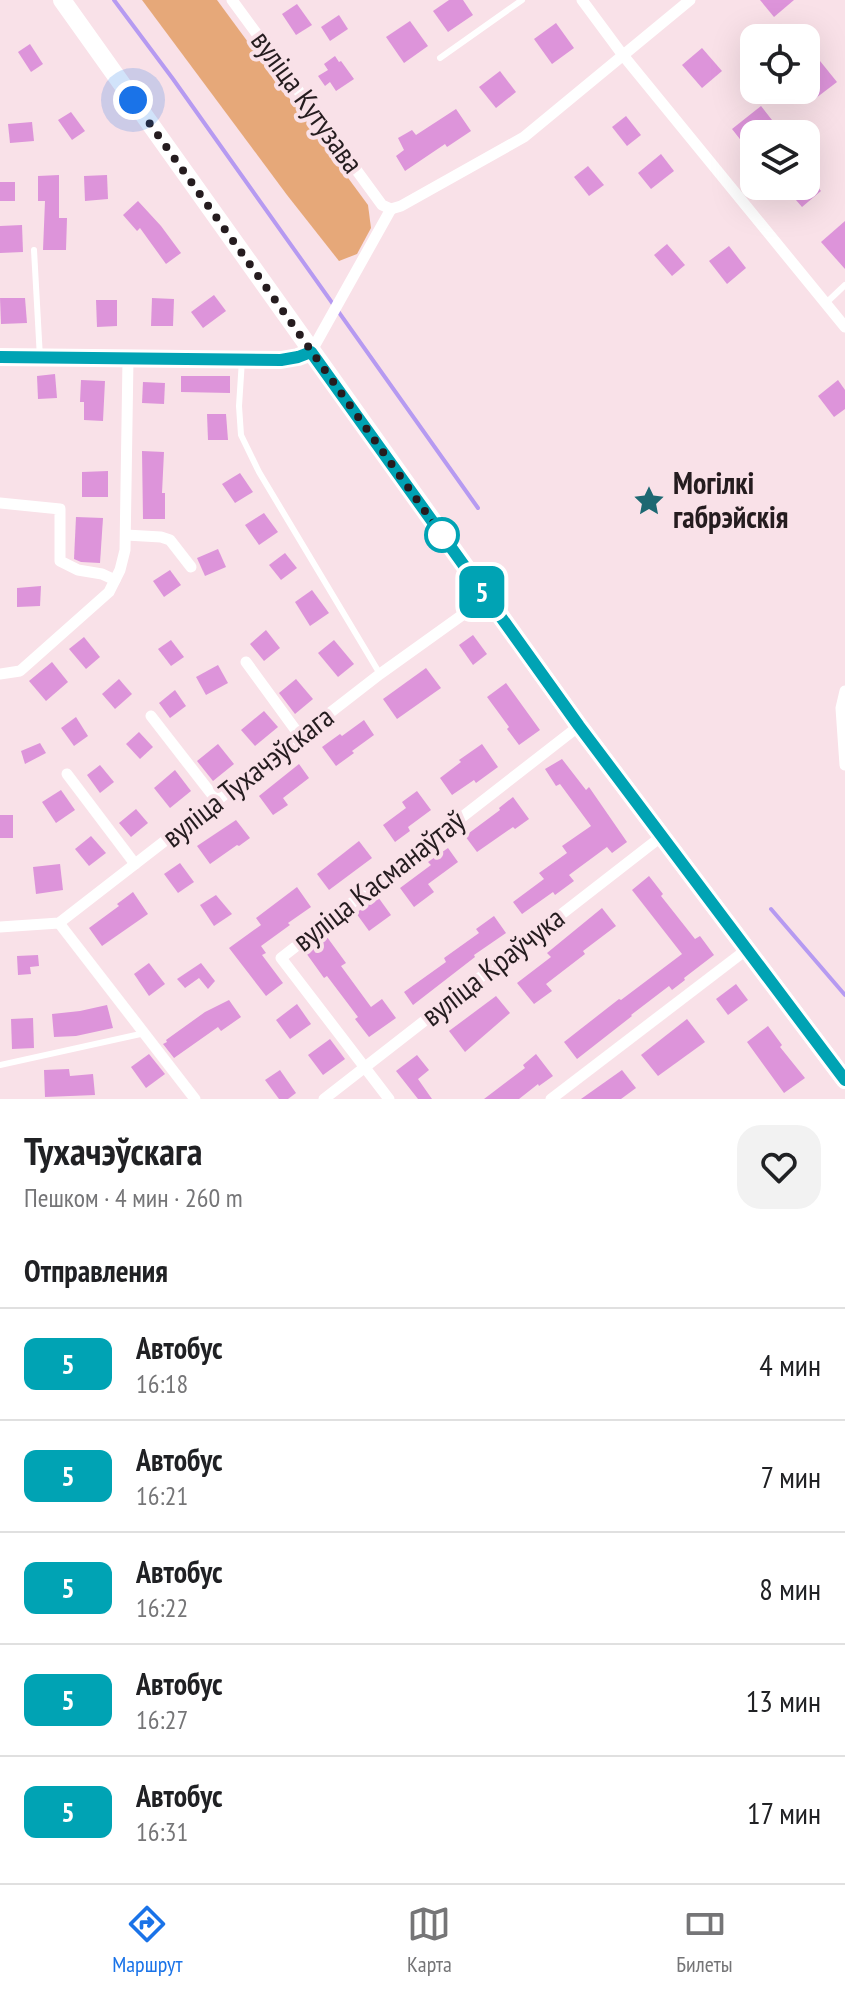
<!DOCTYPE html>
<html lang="ru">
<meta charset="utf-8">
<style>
body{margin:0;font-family:"PT Sans Narrow",sans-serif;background:#f2f2f2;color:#202124;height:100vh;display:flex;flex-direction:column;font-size:30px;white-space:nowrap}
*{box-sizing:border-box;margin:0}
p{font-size:26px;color:#757577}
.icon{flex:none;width:44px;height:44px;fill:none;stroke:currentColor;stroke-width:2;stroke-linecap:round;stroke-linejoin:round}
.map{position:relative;height:1099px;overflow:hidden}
.panel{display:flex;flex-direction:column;background:#fff;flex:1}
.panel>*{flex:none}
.badge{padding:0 16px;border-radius:12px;font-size:28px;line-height:52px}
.buttons{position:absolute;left:740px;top:24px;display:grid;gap:16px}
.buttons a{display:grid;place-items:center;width:80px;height:80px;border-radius:16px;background:#fff;box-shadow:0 8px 32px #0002;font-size:40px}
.you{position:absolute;width:40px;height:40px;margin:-20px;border:6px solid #fff;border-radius:50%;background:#1a73e8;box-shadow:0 0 0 12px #1a73e833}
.map>.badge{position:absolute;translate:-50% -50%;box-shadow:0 0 0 4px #fff}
h2{padding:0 24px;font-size:30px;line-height:72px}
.round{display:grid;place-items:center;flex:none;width:84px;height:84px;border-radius:24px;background:#f2f2f2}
.head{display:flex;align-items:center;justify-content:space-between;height:136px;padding:0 24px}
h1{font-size:38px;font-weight:800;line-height:60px}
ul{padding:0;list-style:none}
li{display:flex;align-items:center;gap:24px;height:112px;padding:0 24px;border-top:2px solid #e0e0e0}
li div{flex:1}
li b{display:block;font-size:30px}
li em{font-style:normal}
li .badge{min-width:88px;font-weight:700;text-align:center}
.tabs{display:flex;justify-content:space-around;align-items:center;height:112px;border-top:2px solid #e0e0e0;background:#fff;font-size:22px;color:#757577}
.tabs a{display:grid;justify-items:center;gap:4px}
.tabs .active{color:#1a73e8}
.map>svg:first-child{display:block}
</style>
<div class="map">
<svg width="845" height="1099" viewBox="0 0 845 1099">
<rect width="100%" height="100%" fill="#f9e1e8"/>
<!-- green -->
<path fill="#e6a879" d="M142,0H217L368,205L371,228L357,254L339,261L287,195Z"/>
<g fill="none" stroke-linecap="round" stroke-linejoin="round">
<!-- stream -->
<g stroke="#b69af1" stroke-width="4">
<path d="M114,0L173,79L478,508"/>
<path d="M771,909L845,995"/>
</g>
</g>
<!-- building -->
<g fill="#dd94da">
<path d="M449,0H463L473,15L448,32L433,11Z"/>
<path d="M760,0H794L774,17Z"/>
<path d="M297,4L312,25L296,35L282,14Z"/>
<path d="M339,15L348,29L330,41L321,27Z"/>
<path d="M410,21L428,46L404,63L386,37Z"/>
<path d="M556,23L574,48L552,64L534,39Z"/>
<path d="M30,44L43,64L31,72L18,52Z"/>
<path d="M702,48L722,71L702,88L682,65Z"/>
<path d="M335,56L339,62L341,61L354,79L336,91L330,82L325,86L318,76L328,70L324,64Z"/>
<path d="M820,61L837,82L816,98L806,86V72Z"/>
<path d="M500,71L516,92L496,108L479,87Z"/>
<path d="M761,106L779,129L772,134H754V157L732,129Z"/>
<path d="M456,109L471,131L447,147L445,144L405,171L396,156L404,150L398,138L412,130L416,135Z"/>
<path d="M71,112L85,131L72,140L58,120Z"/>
<path d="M626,116L641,135L627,146L612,127Z"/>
<path d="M32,122L34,141L10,143L8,124Z"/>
<path d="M661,154L674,171L651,189L638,173Z"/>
<path d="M588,166L604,185L589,196L574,177Z"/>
<path d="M806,173L821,191L802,207L784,186H806Z"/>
<path d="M59,175V218H67L66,250H43L45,201H38V176Z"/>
<path d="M107,175L108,199L85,201L84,176Z"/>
<rect x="0" y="182" width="15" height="19"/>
<path d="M138,201L161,226L181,253L166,264L140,228L137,231L123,215Z"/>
<path d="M845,221V269L821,242Z"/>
<path d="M22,225L23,252L0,253V226Z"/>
<path d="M667,244L685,265L672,276L654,255Z"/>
<path d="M729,246L746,268L727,284L709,261Z"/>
<path d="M214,295L226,311L203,328L191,312Z"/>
<path d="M0,298H25L27,323L1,324Z"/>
<path d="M152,298L174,299L173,326H151Z"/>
<path d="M96,300H117V326L97,327Z"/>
<path d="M55,374L57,398L38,399L37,376Z"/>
<path d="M181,376H230V393L181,392Z"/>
<path d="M81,380L105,381L103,421L84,420V402H80Z"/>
<path d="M838,380L845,390V409L834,417L818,396Z"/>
<path d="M143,382L165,383L164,404L142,403Z"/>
<path d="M207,414H226L228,440H208Z"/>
<path d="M142,451L164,452L162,493H165V519H143Z"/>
<path d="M108,471V497H82V472Z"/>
<path d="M240,473L253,492L235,503L222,484Z"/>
<path d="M264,513L278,532L259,545L245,525Z"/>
<path d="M76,517L103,518L100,563L81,562L74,559Z"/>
<path d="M218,549L226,567L205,576L197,558Z"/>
<path d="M285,553L297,568L281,580L269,565Z"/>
<path d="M170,570L181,585L164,597L153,581Z"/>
<path d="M41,586L40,606L17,607V588Z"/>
<path d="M312,590L329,613L310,626L295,602Z"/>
<path d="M266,630L280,648L264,661L250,644Z"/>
<path d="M473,635L487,654L473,665L459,645Z"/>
<path d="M84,637L100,657L86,669L69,649Z"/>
<path d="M171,640L184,657L171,666L158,649Z"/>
<path d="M334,640L354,664L338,677L318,653Z"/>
<path d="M52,662L68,682L46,701L29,681Z"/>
<path d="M218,665L228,683L206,695L196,677Z"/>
<path d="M426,668L441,688L397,719L383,699Z"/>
<path d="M119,679L132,694L115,709L102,694Z"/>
<path d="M296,679L313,699L295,714L279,693Z"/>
<path d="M506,683L540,730L519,745L507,729L509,727L487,697Z"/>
<path d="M175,690L186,706L170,718L159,703Z"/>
<path d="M264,711L278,727L255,746L241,730Z"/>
<path d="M76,717L88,736L74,746L61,728Z"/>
<path d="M364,720L374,735L352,751L354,753L336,766L322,747L340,734L342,736Z"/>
<path d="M139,732L153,747L140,759L126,744Z"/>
<path d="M40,743L46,753L25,764L21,751Z"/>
<path d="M218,744L234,764L213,781L197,761Z"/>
<path d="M482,744L498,767L476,783L474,780L452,795L440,778L461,762L459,760Z"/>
<path d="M562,759L586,790L589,787L627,842L612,853L607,847L569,875L574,881L555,895L553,892L522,914L513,902L544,879L539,873L567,853L562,846L591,826L560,784L556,786L545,769Z"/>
<path d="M299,764L309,778L283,798L288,805L273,815L259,796Z"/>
<path d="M100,765L114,782L100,793L87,775Z"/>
<path d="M175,770L191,791L170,808L154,788Z"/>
<path d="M61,790L75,810L56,823L42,802Z"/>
<path d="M417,791L431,810L408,827L410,831L395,842L383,825L406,808L402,802Z"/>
<path d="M513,797L529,819L515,829L513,827L477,852L465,836L500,810L499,808Z"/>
<path d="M136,809L148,823L131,837L119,823Z"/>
<rect x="0" y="815" width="13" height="23"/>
<path d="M236,820L250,838L239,846L237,845L210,864L197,846Z"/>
<path d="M91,836L106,853L89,866L75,849Z"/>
<path d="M359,841L372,858L329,890L317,874Z"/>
<path d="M448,848L458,862L428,884L434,892L414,907L400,888L431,865L428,862Z"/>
<path d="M180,863L194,882L178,893L164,874Z"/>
<path d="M60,864L63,890L36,894L33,867Z"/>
<path d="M649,876L663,894L661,896L695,939L700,936L714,955L684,978L685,980L672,990L669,986L631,1015L632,1016L577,1059L564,1042L619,999L621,1000L682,954L632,890Z"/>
<path d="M297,887L311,907L288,923L290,925L261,946L266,953L262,955L283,983L266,996L229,948L261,925L256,918Z"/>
<path d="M133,892L148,914L102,946L89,928L119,906L117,904Z"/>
<path d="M216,895L232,914L214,926L200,905Z"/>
<path d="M378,897L391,915L369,931L356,913Z"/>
<path d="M602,908L616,926L583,951L585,954L546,984L552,991L534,1004L517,983L551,957L547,953Z"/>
<path d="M494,916L506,933L474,955L475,957L413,1005L404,992L446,962L444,958L479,933L476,929Z"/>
<path d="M327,937L346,963L341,966L371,1007L382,999L396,1018L369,1037L355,1019L358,1017L327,976L324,978L306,953Z"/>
<path d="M38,955L39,966L30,967L31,974L18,975L17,956Z"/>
<path d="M149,963L165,984L149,996L134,974Z"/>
<path d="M201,963L215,981L208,989L199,978L185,988L177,979Z"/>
<path d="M736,984L748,1000L728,1015L716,999Z"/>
<path d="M496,996L510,1013L465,1052L449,1031Z"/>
<path d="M229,1000L241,1017L221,1031L218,1027L174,1058L163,1044L167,1042L166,1040L205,1012Z"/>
<path d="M297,1004L311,1024L290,1039L276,1020Z"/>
<path d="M107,1005L113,1028L76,1036L54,1037L52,1014L80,1011Z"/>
<path d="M33,1018L34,1048L12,1049L11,1019Z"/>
<path d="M687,1019L705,1042L658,1076L641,1055Z"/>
<path d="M768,1026L782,1045L780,1047L805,1078L784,1093L747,1042Z"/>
<path d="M330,1039L345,1059L323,1075L308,1055Z"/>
<path d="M149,1054L165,1074L146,1088L131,1067Z"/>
<path d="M536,1054L553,1076L539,1086L538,1084L519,1099H484L525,1068L523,1065Z"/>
<path d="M417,1055L429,1070L418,1079L432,1099H418L396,1071Z"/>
<path d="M69,1069L70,1076L93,1074L95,1095L45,1097L44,1070Z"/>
<path d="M280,1070L296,1093L288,1099H279L265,1080Z"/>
<path d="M622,1070L636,1088L621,1099H581Z"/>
</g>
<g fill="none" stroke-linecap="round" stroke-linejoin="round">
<!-- lane -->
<g stroke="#fff" stroke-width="6">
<path d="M440,58L522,0"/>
<path d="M34,250L40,358"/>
<path d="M826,303L845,285"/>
<path d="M242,360L239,406L241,435L259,472L380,674"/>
<path d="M0,1065L145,1033"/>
</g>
<!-- street -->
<g stroke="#fff" stroke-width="11">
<path d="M232,0L382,205L391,209L401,206L524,137L690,0"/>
<path d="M582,0L622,54L845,327"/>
<path d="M0,357L242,360C266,360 288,361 311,352L391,209"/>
<path d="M0,503L60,509V561L78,570L102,574L115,580"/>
<path d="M126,535L161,537L170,540L191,567"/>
<path d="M246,662L300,736"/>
<path d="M0,674L20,671L109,592L120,570L125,550L128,359"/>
<path d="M845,691L841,708L845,765"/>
<path d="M151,716L217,801"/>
<path d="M67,774L135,864"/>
<path d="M59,923L195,1099"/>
<path d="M0,927L59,923L380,674L486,598"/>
<path d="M324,1099L662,836"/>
<path d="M389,1099L281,958L579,726"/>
<path d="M551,1099L746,950"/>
</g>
<!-- primary -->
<path stroke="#fff" stroke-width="18" d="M62,0L579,726L845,1080"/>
</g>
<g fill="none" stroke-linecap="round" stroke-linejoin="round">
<defs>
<path id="line" d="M0,357L281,360L298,357L311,352L579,726L845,1080"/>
</defs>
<!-- line casing -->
<use href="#line" stroke="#fff" stroke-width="18"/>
<!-- line -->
<use href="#line" stroke="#00a3b4" stroke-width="12"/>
<!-- walk -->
<path stroke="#251c1f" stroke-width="8" stroke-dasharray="0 14.4" d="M133,100L442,535"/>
</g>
<!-- icons -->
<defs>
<symbol id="sight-bare" viewBox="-9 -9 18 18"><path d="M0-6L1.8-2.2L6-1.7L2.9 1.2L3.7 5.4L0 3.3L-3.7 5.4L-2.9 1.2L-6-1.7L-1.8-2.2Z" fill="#1d6872" stroke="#f9e1e8" stroke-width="2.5" paint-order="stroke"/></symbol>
</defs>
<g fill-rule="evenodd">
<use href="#sight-bare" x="627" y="479" width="44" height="44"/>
</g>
<!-- markers -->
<circle fill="#fff" stroke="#00a3b4" stroke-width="4" cx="442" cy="535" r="16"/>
<g text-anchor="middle" stroke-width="8" stroke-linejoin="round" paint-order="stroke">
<!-- street labels -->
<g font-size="30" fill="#251c1f" stroke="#f9e1e8">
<text transform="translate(307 102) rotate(54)" y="10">вуліца Кутузава</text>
<text transform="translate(248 777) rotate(-38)" y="10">вуліца Тухачэўскага</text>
<text transform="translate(379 881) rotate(-38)" y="10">вуліца Касманаўтаў</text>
<text transform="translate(493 967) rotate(-38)" y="10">вуліца Краўчука</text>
</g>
<!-- poi labels -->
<g font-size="30" font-weight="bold" fill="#251c1f" stroke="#f9e1e8" text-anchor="start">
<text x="673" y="494">Могілкі<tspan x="673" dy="34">габрэйскія</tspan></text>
</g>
</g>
</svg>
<div class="buttons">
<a><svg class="icon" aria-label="locate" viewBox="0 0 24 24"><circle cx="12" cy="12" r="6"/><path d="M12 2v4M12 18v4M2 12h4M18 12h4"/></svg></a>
<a><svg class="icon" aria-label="layers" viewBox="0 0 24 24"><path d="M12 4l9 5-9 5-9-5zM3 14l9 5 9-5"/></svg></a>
</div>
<div class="you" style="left:133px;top:100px"></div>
<b class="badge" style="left:482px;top:592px;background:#00a3b4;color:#fff">5</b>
</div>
<section class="panel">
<div class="head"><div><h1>Тухачэўскага</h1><p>Пешком · 4 мин · 260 m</p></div><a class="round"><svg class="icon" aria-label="heart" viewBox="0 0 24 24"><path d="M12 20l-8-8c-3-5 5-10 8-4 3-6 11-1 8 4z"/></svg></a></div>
<h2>Отправления</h2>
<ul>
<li><span class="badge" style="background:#00a3b4;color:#fff">5</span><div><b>Автобус</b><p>16:18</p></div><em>4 мин</em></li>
<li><span class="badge" style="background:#00a3b4;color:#fff">5</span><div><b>Автобус</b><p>16:21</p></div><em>7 мин</em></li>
<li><span class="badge" style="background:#00a3b4;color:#fff">5</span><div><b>Автобус</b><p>16:22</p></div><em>8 мин</em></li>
<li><span class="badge" style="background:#00a3b4;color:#fff">5</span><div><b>Автобус</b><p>16:27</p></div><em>13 мин</em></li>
<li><span class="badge" style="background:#00a3b4;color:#fff">5</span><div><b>Автобус</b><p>16:31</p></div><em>17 мин</em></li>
</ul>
</section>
<nav class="tabs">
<a class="active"><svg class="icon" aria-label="directions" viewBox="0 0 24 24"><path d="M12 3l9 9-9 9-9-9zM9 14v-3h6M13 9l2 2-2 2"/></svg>Маршрут</a>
<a><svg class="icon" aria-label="map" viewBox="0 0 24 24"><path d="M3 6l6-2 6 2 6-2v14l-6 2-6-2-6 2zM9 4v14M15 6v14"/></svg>Карта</a>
<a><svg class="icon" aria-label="tickets" viewBox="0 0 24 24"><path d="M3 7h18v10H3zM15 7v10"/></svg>Билеты</a>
</nav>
